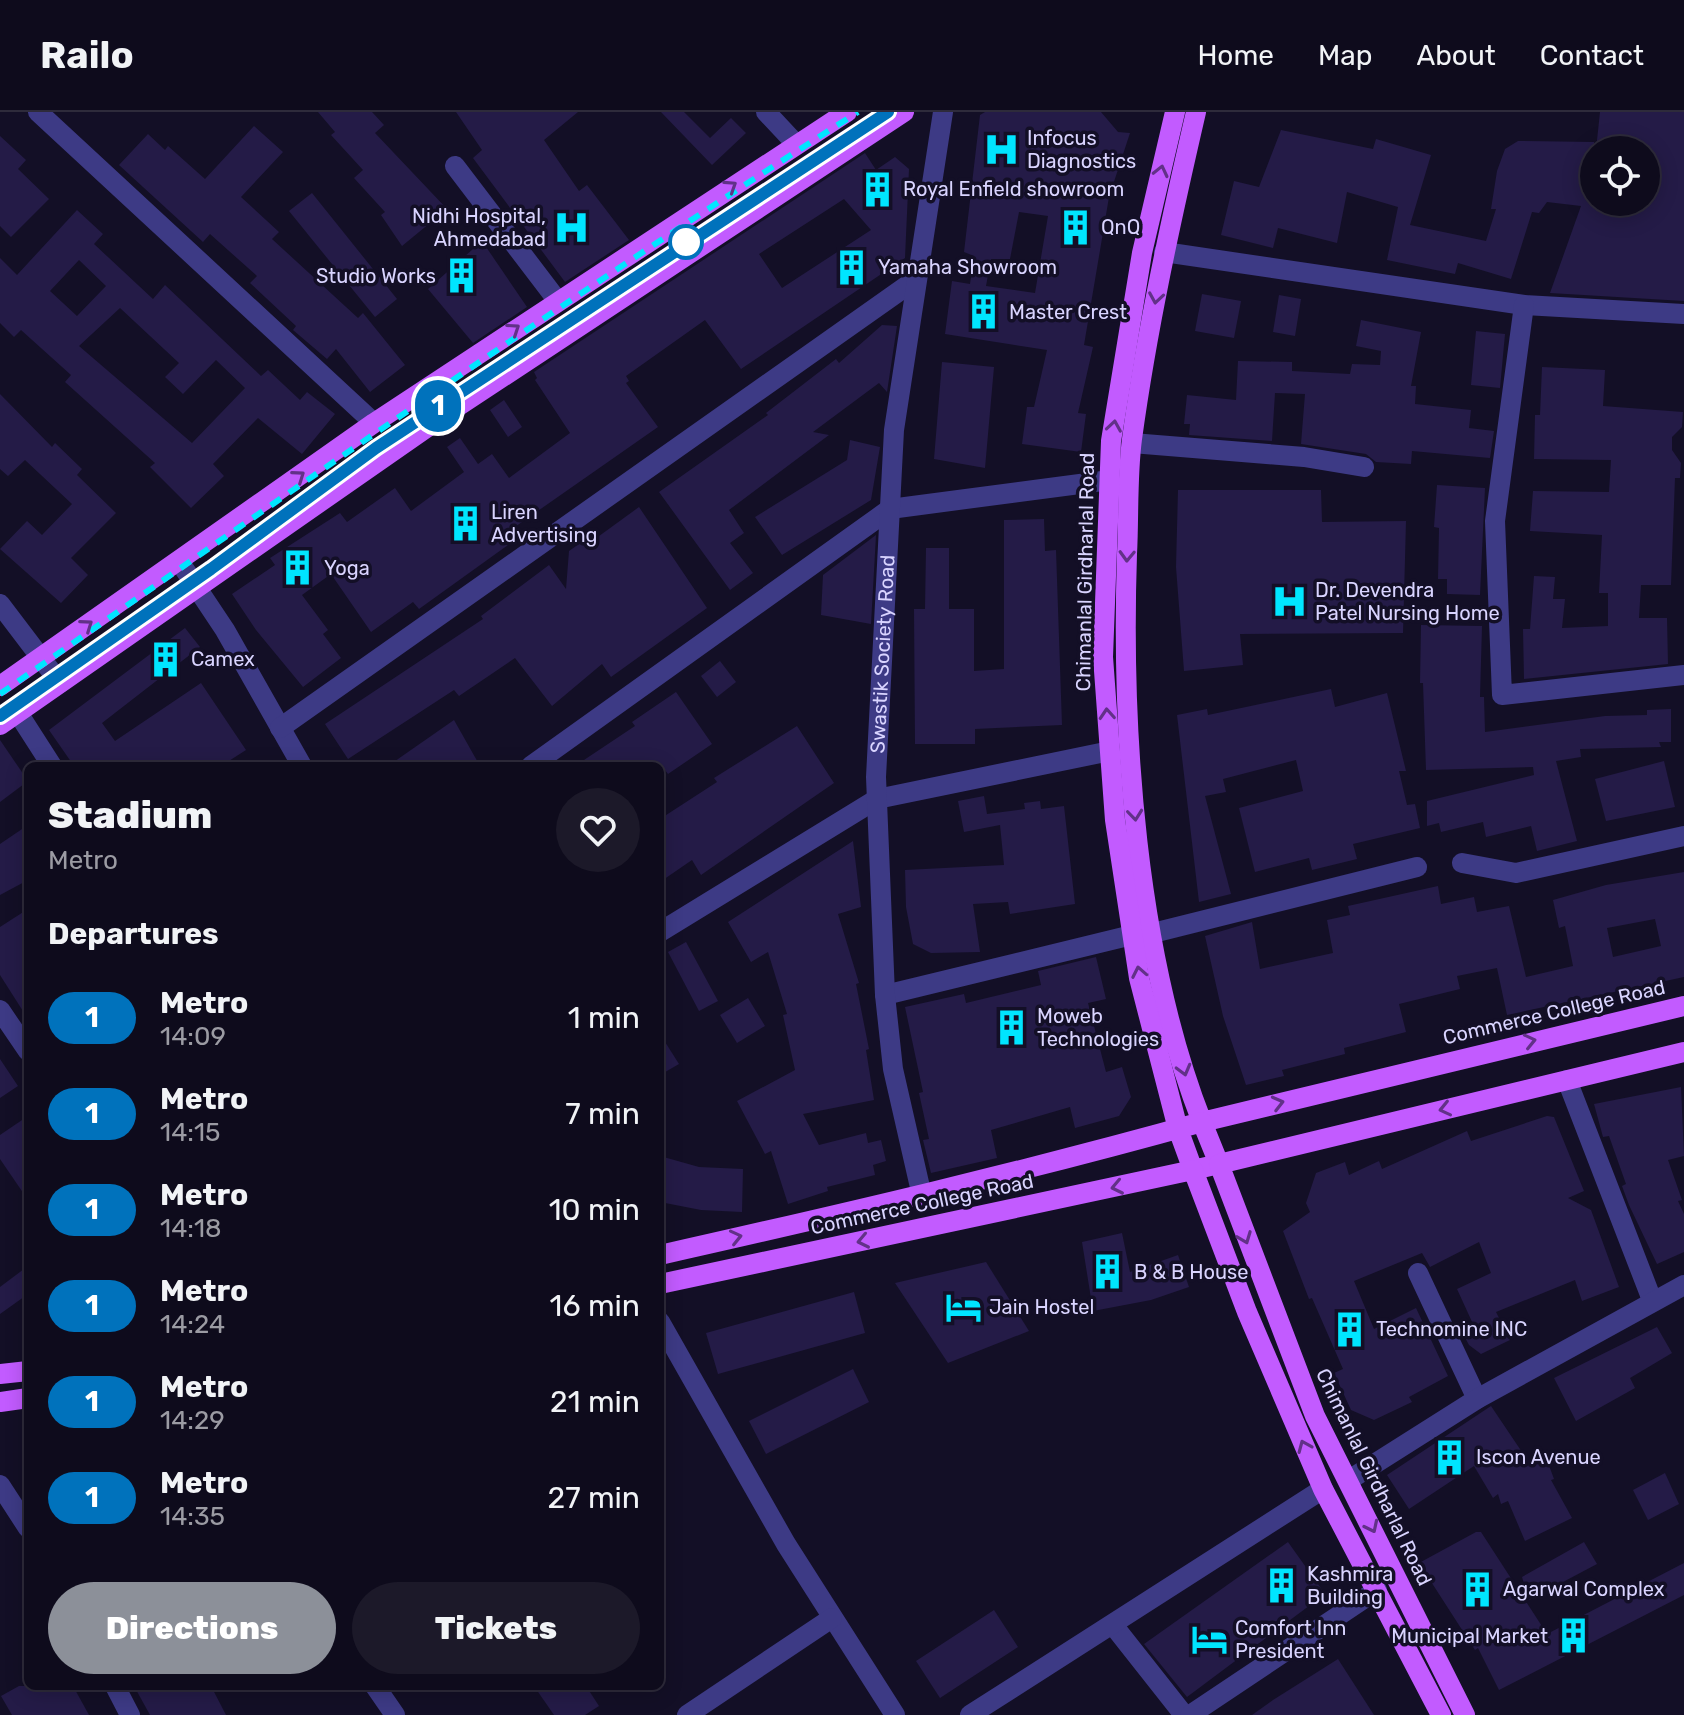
<!DOCTYPE html>
<style>
body{margin:0;font-family:Rubik,sans-serif;background:#1c1929;color:#f1f3f6;height:100vh;display:flex;flex-direction:column;font-size:30px;white-space:nowrap}
*{box-sizing:border-box;margin:0}
p{font-size:26px;color:#9b9ba3}
.icon{flex:none;width:44px;height:44px;fill:none;stroke:currentColor;stroke-width:2;stroke-linecap:round;stroke-linejoin:round}
.map{position:relative;flex:1;overflow:hidden}
.sheet{position:absolute;left:24px;top:650px;width:640px;height:928px;display:flex;flex-direction:column;background:#0e0b1c;border-radius:12px;box-shadow:0 4px 20px #0003,0 0 0 2px #2e2b3b}
.sheet>*{flex:none}
.badge{padding:0 16px;border-radius:26px;font-size:28px;line-height:52px}
.controls{position:absolute;left:1580px;top:24px;display:grid;gap:16px}
.controls a{display:grid;place-items:center;width:80px;height:80px;border-radius:50%;background:#0e0b1c;box-shadow:0 4px 20px #0003,0 0 0 2px #2e2b3b;font-size:40px}
.map>.badge{position:absolute;translate:-50% -50%;box-shadow:0 0 0 4px #fff}
h2{padding:0 24px;font-size:30px;line-height:72px}
.round{display:grid;place-items:center;flex:none;width:84px;height:84px;border-radius:42px;background:#1c1929}
.summary{display:flex;align-items:center;justify-content:space-between;height:136px;padding:0 24px}
h1{font-size:38px;font-weight:800;line-height:60px}
.action{display:flex;gap:16px;margin-top:auto;padding:16px 24px}
.action a{flex:1;height:92px;border-radius:48px;background:#8c9099;color:#fff;font-size:32px;font-weight:800;line-height:92px;text-align:center}
.action a+a{background:#1c1929;color:#f1f3f6}
ul{padding:0;list-style:none}
li{display:flex;align-items:center;gap:24px;height:96px;padding:0 24px}
li div{flex:1}
li b{display:block;font-size:30px}
li em{font-style:normal}
li .badge{min-width:88px;font-weight:700;text-align:center}
header{display:flex;align-items:center;gap:48px;box-sizing:border-box;height:112px;padding:0 40px;background:#0e0b1c;border-bottom:2px solid #2e2b3b}
header strong{font-size:38px}
nav{display:flex;gap:44px;margin-inline-start:auto;font-size:28px}
.map>svg:first-child{display:block}
</style>
<header>
<strong>Railo</strong>
<nav><a>Home</a><a>Map</a><a>About</a><a>Contact</a></nav>
</header>
<div class="map">
<svg width="1684" height="1603" viewBox="0 0 1684 1603">
<rect width="100%" height="100%" fill="#130f26"/>
<!-- building -->
<g fill="#241b47" fill-rule="evenodd">
<path d="M318,0H372L384,13L375,21L447,97L402,134L381,103L385,100L354,66L363,58L331,23L335,20Z"/>
<path d="M456,0H578L544,28L579,79L587,73L629,128L565,170L473,46L482,38Z"/>
<path d="M661,0H684L710,26L731,6L746,21L712,53Z"/>
<path d="M985,0H1101L1118,20L1130,21L1109,85L1084,233L1093,235L1078,301L1086,302L1081,340L1022,332L1027,295H1034L1047,238L945,222L952,169L970,172L974,144L964,140L980,3ZM1019,100L1048,104L1035,181L986,174L991,147H1010Z"/>
<path d="M1600,0H1684V189L1550,181L1581,94L1547,90L1539,101L1532,100L1511,167L1458,151L1455,162L1387,148L1398,95L1347,80L1337,131L1278,116L1273,136L1221,123L1234,69L1259,75L1281,18L1373,37L1376,27L1431,43L1410,113L1486,129L1496,97H1491L1497,59L1505,37L1518,29L1594,30V90H1646V38H1596Z"/>
<path d="M254,14L283,40L241,85L279,120L272,127L358,206L363,201L405,253L370,280L336,237L327,247L293,218L296,214L250,171L257,164L210,122L203,130L119,53L148,22L165,38L168,34L205,67Z"/>
<path d="M848,15L851,19L519,238L516,233Z"/>
<path d="M0,24L26,48L18,57L49,87L11,125L0,114Z"/>
<path d="M865,41L876,58L895,45L909,57L905,146L741,257L705,208L626,264L629,269L626,271L658,315L502,424L508,433L419,497L413,490L371,520L331,462L302,483L328,518L323,522L341,546L303,575L256,518L232,482L275,453L270,446L340,401L347,410L395,376L411,399L464,360L447,335L460,326L478,352L492,342L509,366L570,321L535,268L537,266L534,260ZM844,87L871,118L782,176L759,142Z"/>
<path d="M312,81L397,187L375,205L289,99Z"/>
<path d="M77,98L103,122L94,132L153,187L165,173L261,264L268,258L300,288L307,280L335,302L302,342L258,306L213,352L224,364L191,396L150,355L155,351L65,270L71,263L21,218L14,225L0,211V146L17,163ZM79,148L106,174L77,204L50,179ZM120,196L179,251L165,265L183,282L216,248L245,276L192,331L79,234Z"/>
<path d="M482,129L527,195L473,231L428,177Z"/>
<path d="M1202,182L1241,189L1234,226L1195,219Z"/>
<path d="M1279,183L1301,187L1295,224L1273,220Z"/>
<path d="M1361,208L1421,220L1411,274H1416L1415,292L1471,298L1469,316L1494,319L1490,346L1412,339L1411,352L1376,350L1366,342L1301,332L1305,282L1275,281L1272,329L1189,323L1190,312H1184L1187,283L1236,288L1238,249L1292,250V259L1350,262L1352,252L1380,253L1381,239L1356,234Z"/>
<path d="M882,213L897,214L887,280L879,271L813,320L829,323L729,398L744,421L730,431L753,461L730,478L659,380L768,303L766,301L836,247L839,251Z"/>
<path d="M1476,219L1505,222L1500,276L1471,273Z"/>
<path d="M942,250L994,255L985,356L934,347Z"/>
<path d="M1542,255L1605,258L1603,294L1683,300L1682,315L1672,325V338L1681,351L1680,366H1675L1671,473H1641L1639,506H1667L1668,552L1524,567L1523,517H1530L1534,464L1555,465L1553,487H1565L1562,516L1608,514V481H1599L1602,423L1530,419L1533,379L1609,380L1611,348L1534,347L1535,303H1540Z"/>
<path d="M0,282L52,335L55,331L82,357L77,363L116,401L71,446L88,463L61,491L0,437L27,409L42,423L72,392L25,348L8,364L0,357Z"/>
<path d="M504,288L522,315L508,325L490,298Z"/>
<path d="M850,328L880,335L871,388L782,443L755,405L847,348Z"/>
<path d="M1437,373L1485,376L1480,483L1447,482V467H1438L1439,416L1434,415Z"/>
<path d="M1178,378H1321L1322,410L1406,409L1403,521L1240,522L1243,553L1184,559L1176,455Z"/>
<path d="M639,395L707,496L611,565L602,552L552,594L515,546L459,584L454,578L348,647L325,612L483,507L481,504L549,453L566,477L569,439L592,423L595,427Z"/>
<path d="M1044,407L1045,439L1056,438L1062,613L975,617V632H915L914,497H925L926,436H949V497H974V559L1004,557V408Z"/>
<path d="M876,423L871,512L821,503L823,463Z"/>
<path d="M1421,513L1482,514L1480,585H1484L1485,620L1605,604L1647,603V598L1671,597V630H1659L1661,635L1580,637L1581,645L1556,649L1577,729L1537,739L1531,714L1486,725L1483,710L1441,720L1439,711L1427,714V689L1534,663L1533,655L1426,658L1423,571H1420Z"/>
<path d="M185,516L200,535L102,611L115,629L201,571L246,638L221,654H74L49,618Z"/>
<path d="M720,549L736,570L717,585L701,564Z"/>
<path d="M1331,577L1335,595L1387,581L1406,659H1399L1407,693L1415,692L1420,716L1353,732L1357,747L1312,758L1309,746L1255,760L1239,696L1303,679L1296,648L1223,667L1226,680L1205,684L1231,782L1199,790L1177,603L1207,597L1208,603Z"/>
<path d="M676,580L712,632L668,662L662,654H575L635,614L632,610Z"/>
<path d="M454,608L480,654H388Z"/>
<path d="M797,614L834,671L701,763L692,748L660,770V707L717,670L714,666Z"/>
<path d="M0,628L28,669L0,690Z"/>
<path d="M1664,649L1675,695L1606,709L1595,667Z"/>
<path d="M984,684L987,702L1025,697L1024,691L1040,689L1041,697L1064,694L1075,792L1010,802L1008,790L973,792L980,840L931,841L913,832L906,795L905,758L1004,753L1000,713L964,720L958,689Z"/>
<path d="M28,713V768L0,783V732Z"/>
<path d="M853,729L861,795L838,802L859,871L856,872L869,937L866,938L874,988L803,1002L819,1033L866,1021L868,1031L881,1028L886,1049L873,1053L875,1063L827,1075L828,1079L788,1092L771,1039L765,1042L737,989L795,958L783,903L787,902L768,840L751,850L728,810Z"/>
<path d="M1684,760V865L1507,903L1497,856L1457,864L1460,877L1399,892L1406,920L1344,936L1345,942L1282,958L1284,964L1246,973L1223,904L1205,824L1252,810L1260,857L1333,841L1327,808L1350,803L1348,794L1438,774L1441,792L1474,785L1477,800L1509,794L1526,865L1573,854L1565,814L1559,816L1553,788L1606,773ZM1655,807L1661,834L1613,845L1607,816Z"/>
<path d="M28,797V907L0,863V815Z"/>
<path d="M686,830L718,889L699,899L668,840Z"/>
<path d="M1096,845L1106,887L1088,891L1106,960L1122,955L1131,985L1119,1004L1075,1016L1070,995L991,1018L997,1046L931,1061L923,1028L929,1027L919,981L923,980L905,895L964,882L966,891L1041,873L1038,859Z"/>
<path d="M748,886L765,914L737,931L720,903Z"/>
<path d="M660,922L679,952L660,963Z"/>
<path d="M0,947L18,974L0,986Z"/>
<path d="M1681,975L1684,1044L1668,1048L1682,1088L1678,1089L1684,1102V1140L1657,1152L1629,1093L1622,1074L1626,1072L1609,1024L1603,1025L1594,992Z"/>
<path d="M28,1004V1088L0,1047V1023Z"/>
<path d="M1547,1004L1554,1005L1584,1079L1568,1086L1591,1098L1619,1175L1582,1189L1575,1168L1496,1200L1510,1228L1481,1242L1469,1233L1461,1218L1473,1212L1457,1177L1491,1161L1479,1130L1430,1155L1422,1141L1354,1169L1374,1217L1416,1196L1448,1264L1409,1285L1412,1290L1374,1308L1351,1298L1334,1261L1343,1257L1312,1186L1309,1187L1283,1119L1310,1100L1306,1091L1316,1061L1345,1050L1349,1063L1379,1049L1382,1057L1467,1019L1471,1029Z"/>
<path d="M660,1044L699,1055L743,1057L742,1100L701,1098L660,1090Z"/>
<path d="M1122,1121L1130,1160L1178,1143L1189,1175L1151,1188L1093,1199L1082,1130Z"/>
<path d="M986,1150L1029,1219L948,1251L895,1171Z"/>
<path d="M28,1154V1182L0,1202V1175Z"/>
<path d="M854,1180L865,1221L718,1262L706,1221Z"/>
<path d="M1657,1215L1672,1241L1630,1266L1635,1276L1576,1309L1554,1266Z"/>
<path d="M853,1257L869,1290L766,1342L749,1309Z"/>
<path d="M1491,1294L1528,1349L1544,1340L1554,1367L1551,1368L1572,1406L1525,1429L1508,1389L1501,1392L1498,1382L1493,1386L1474,1354L1409,1397L1387,1363Z"/>
<path d="M1665,1361L1679,1392L1648,1408L1633,1378Z"/>
<path d="M1476,1420H1481L1547,1522L1684,1451V1483L1499,1578L1478,1536L1475,1538L1419,1451Z"/>
<path d="M1288,1430L1325,1482L1187,1585L1144,1532Z"/>
<path d="M1584,1430L1597,1452L1529,1488L1522,1465Z"/>
<path d="M994,1498L1018,1535L940,1586L916,1549Z"/>
<path d="M1338,1547L1374,1603H1252L1273,1588Z"/>
<path d="M19,1574H73L89,1603H12L1,1584Z"/>
<path d="M134,1574H211L226,1603H150Z"/>
<path d="M534,1574H586L599,1594L585,1603H554Z"/>
</g>
<g fill="none" stroke-linecap="round" stroke-linejoin="round">
<!-- minor -->
<g stroke="#3d3a85" stroke-width="20">
<path d="M38,0L374,311"/>
<path d="M766,0L796,32"/>
<path d="M455,54L557,188"/>
<path d="M1164,140L1524,193L1684,202"/>
<path d="M1524,193L1495,409L1502,583L1684,563"/>
<path d="M1132,331L1304,345L1364,355"/>
<path d="M179,449L225,518L302,654"/>
<path d="M0,492L60,571"/>
<path d="M18,601L52,654"/>
<path d="M280,616L915,168"/>
<path d="M531,654L890,397L1110,368"/>
<path d="M1462,751L1516,761L1684,724"/>
<path d="M660,820L877,687L1110,639"/>
<path d="M1153,821L1417,755"/>
<path d="M885,883L1132,823"/>
<path d="M0,898L28,939"/>
<path d="M1567,968L1652,1188"/>
<path id="s1" d="M922,1084L893,957L885,883L876,665L894,318L943,0"/>
<path d="M1418,1161L1477,1287"/>
<path d="M660,1210L786,1432L895,1603"/>
<path d="M1349,1368L1477,1287L1684,1173"/>
<path d="M0,1373L28,1416"/>
<path d="M1113,1513L1184,1603"/>
<path d="M115,1574L130,1603"/>
<path d="M375,1574L395,1603"/>
<path d="M687,1603L832,1506"/>
<path d="M970,1603L1323,1377"/>
<path d="M1190,1603L1377,1478"/>
</g>
<!-- major -->
<g stroke="#c25bff" stroke-width="20">
<path d="M1196,0C1171,108 1147,217 1132,327C1127,365 1129,405 1127,442C1121,622 1136,842 1202,1010L1684,894"/>
<path d="M0,574L374,311L847,0"/>
<path d="M0,613L442,305L904,0"/>
<path d="M660,1143C842,1102 1023,1060 1202,1010L1219,1052L1193,1058L1178,1017L1139,866L1115,708L1103,545L1111,329L1142,141L1175,0"/>
<path d="M660,1172L1193,1058L1247,1200L1323,1377L1441,1603"/>
<path d="M0,1262L28,1259"/>
<path d="M0,1290L28,1286"/>
<path d="M1465,1603L1315,1304L1219,1052L1684,940"/>
</g>
<!-- rail -->
<g stroke="#00e5ff" stroke-width="6" stroke-dasharray="12 10" stroke-linecap="butt">
<path d="M0,582C284,384 566,186 858,0"/>
<path d="M0,604L211,457L376,336L888,0"/>
</g>
</g>
<!-- one-way arrows -->
<defs><path id="oneway-chevron" d="M-2-3.5L2.5 0L-2 3.5" fill="none" stroke-width="1.6" stroke-linecap="round" stroke-linejoin="round" transform="scale(2)"/></defs>
<g stroke="#623188">
<use href="#oneway-chevron" transform="translate(1161 59) rotate(-77)"/>
<use href="#oneway-chevron" transform="translate(731 74) rotate(-33)"/>
<use href="#oneway-chevron" transform="translate(1156 186) rotate(99)"/>
<use href="#oneway-chevron" transform="translate(514 217) rotate(-34)"/>
<use href="#oneway-chevron" transform="translate(1114 314) rotate(-81)"/>
<use href="#oneway-chevron" transform="translate(299 364) rotate(-35)"/>
<use href="#oneway-chevron" transform="translate(1127 444) rotate(92)"/>
<use href="#oneway-chevron" transform="translate(87 513) rotate(-35)"/>
<use href="#oneway-chevron" transform="translate(1107 602) rotate(-94)"/>
<use href="#oneway-chevron" transform="translate(1135 703) rotate(84)"/>
<use href="#oneway-chevron" transform="translate(1139 860) rotate(-101)"/>
<use href="#oneway-chevron" transform="translate(1530 929) rotate(-13)"/>
<use href="#oneway-chevron" transform="translate(1184 958) rotate(75)"/>
<use href="#oneway-chevron" transform="translate(1278 991) rotate(-14)"/>
<use href="#oneway-chevron" transform="translate(1445 997) rotate(167)"/>
<use href="#oneway-chevron" transform="translate(1117 1075) rotate(168)"/>
<use href="#oneway-chevron" transform="translate(736 1125) rotate(-13)"/>
<use href="#oneway-chevron" transform="translate(1245 1126) rotate(69)"/>
<use href="#oneway-chevron" transform="translate(863 1129) rotate(168)"/>
<use href="#oneway-chevron" transform="translate(1304 1334) rotate(-113)"/>
<use href="#oneway-chevron" transform="translate(1372 1415) rotate(64)"/>
</g>
<g fill="none" stroke-linecap="round" stroke-linejoin="round">
<defs>
<path id="line" d="M0,604L211,457L376,336L888,0"/>
</defs>
<!-- line casing -->
<use href="#line" stroke="#fff" stroke-width="18"/>
<!-- line -->
<use href="#line" stroke="#0072bc" stroke-width="12"/>
</g>
<!-- icons -->
<defs>
<symbol id="hospital-bare" viewBox="-9 -9 18 18"><path d="M-5-5h3v3.5h4V-5h3V5h-3V1.5h-4V5h-3Z" fill="#00e5ff" stroke="#130f26" stroke-width="2.5" paint-order="stroke"/></symbol>
<symbol id="building-bare" viewBox="-9 -9 18 18"><path d="M-4-6H4V6H1V3H-1V6H-4ZM-2.5-4.3h1.7v1.8h-1.7ZM.8-4.3h1.7v1.8H.8ZM-2.5-1h1.7V.8h-1.7ZM.8-1h1.7V.8H.8Z" fill="#00e5ff" stroke="#130f26" stroke-width="2.5" paint-order="stroke"/></symbol>
<symbol id="hotel-bare" viewBox="-9 -9 18 18"><path d="M-6-4.5h1.5V1H6V5H4.5V3h-9V5H-6ZM-4 0a1.8 1.8 0 1 1 3.6 0ZM.5 0V-2.5h3Q6-2.5 6 0Z" fill="#00e5ff" stroke="#130f26" stroke-width="2.5" paint-order="stroke"/></symbol>
</defs>
<g fill-rule="evenodd">
<use href="#hospital-bare" x="976" y="12" width="51" height="51"/>
<use href="#building-bare" x="852" y="52" width="51" height="51"/>
<use href="#building-bare" x="1050" y="90" width="51" height="51"/>
<use href="#hospital-bare" x="546" y="90" width="51" height="51"/>
<use href="#building-bare" x="826" y="130" width="51" height="51"/>
<use href="#building-bare" x="436" y="138" width="51" height="51"/>
<use href="#building-bare" x="958" y="174" width="51" height="51"/>
<use href="#building-bare" x="440" y="386" width="51" height="51"/>
<use href="#building-bare" x="272" y="430" width="51" height="51"/>
<use href="#hospital-bare" x="1264" y="464" width="51" height="51"/>
<use href="#building-bare" x="140" y="522" width="51" height="51"/>
<use href="#building-bare" x="986" y="890" width="51" height="51"/>
<use href="#building-bare" x="1082" y="1134" width="51" height="51"/>
<use href="#hotel-bare" x="938" y="1170" width="51" height="51"/>
<use href="#building-bare" x="1324" y="1192" width="51" height="51"/>
<use href="#building-bare" x="1424" y="1320" width="51" height="51"/>
<use href="#building-bare" x="1256" y="1448" width="51" height="51"/>
<use href="#building-bare" x="1452" y="1452" width="51" height="51"/>
<use href="#building-bare" x="1548" y="1498" width="51" height="51"/>
<use href="#hotel-bare" x="1184" y="1502" width="51" height="51"/>
</g>
<!-- markers -->
<circle fill="#fff" stroke="#0072bc" stroke-width="4" cx="686" cy="130" r="16"/>
<g text-anchor="middle" stroke-width="7" stroke-linejoin="round" paint-order="stroke">
<!-- poi labels -->
<g font-size="20" fill="#d9d4ff" stroke="#130f26" text-anchor="start">
<text x="1027" y="33">Infocus<tspan x="1027" dy="23">Diagnostics</tspan></text>
<text x="903" y="84">Royal Enfield showroom</text>
<text x="546" y="111" text-anchor="end">Nidhi Hospital,<tspan x="546" dy="23">Ahmedabad</tspan></text>
<text x="1101" y="122">QnQ</text>
<text x="878" y="162">Yamaha Showroom</text>
<text x="436" y="171" text-anchor="end">Studio Works</text>
<text x="1009" y="207">Master Crest</text>
<text x="491" y="407">Liren<tspan x="491" dy="23">Advertising</tspan></text>
<text x="324" y="463">Yoga</text>
<text x="1315" y="485">Dr. Devendra<tspan x="1315" dy="23">Patel Nursing Home</tspan></text>
<text x="191" y="554">Camex</text>
<text x="1037" y="911">Moweb<tspan x="1037" dy="23">Technologies</tspan></text>
<text x="1134" y="1167">B &amp; B House</text>
<text x="989" y="1202">Jain Hostel</text>
<text x="1376" y="1224">Technomine INC</text>
<text x="1476" y="1352">Iscon Avenue</text>
<text x="1307" y="1469">Kashmira<tspan x="1307" dy="23">Building</tspan></text>
<text x="1503" y="1484">Agarwal Complex</text>
<text x="1235" y="1523">Comfort Inn<tspan x="1235" dy="23">President</tspan></text>
<text x="1548" y="1531" text-anchor="end">Municipal Market</text>
</g>
<!-- street labels -->
<g font-size="20" fill="#d9d4ff" stroke="#130f26">
<text transform="translate(1085 460) rotate(-89)" y="7">Chimanlal Girdharlal Road</text>
<text dy="7" stroke="none"><textPath href="#s1" startOffset="546">Swastik Society Road</textPath></text>
<text transform="translate(1554 900) rotate(-13)" y="7">Commerce College Road</text>
<text transform="translate(922 1092) rotate(-12)" y="7">Commerce College Road</text>
<text transform="translate(1374 1365) rotate(64)" y="7">Chimanlal Girdharlal Road</text>
</g>
</g>
</svg>
<div class="controls">
<a><svg class="icon" aria-label="locate" viewBox="0 0 24 24"><circle cx="12" cy="12" r="6"/><path d="M12 2v4M12 18v4M2 12h4M18 12h4"/></svg></a>
</div>
<b class="badge" style="left:438px;top:294px;background:#0072bc;color:#fff">1</b>
<section class="sheet">
<div class="summary"><div><h1>Stadium</h1><p>Metro</p></div><a class="round"><svg class="icon" aria-label="heart" viewBox="0 0 24 24"><path d="M12 20l-8-8c-3-5 5-10 8-4 3-6 11-1 8 4z"/></svg></a></div>
<h2>Departures</h2>
<ul>
<li><span class="badge" style="background:#0072bc;color:#fff">1</span><div><b>Metro</b><p>14:09</p></div><em>1 min</em></li>
<li><span class="badge" style="background:#0072bc;color:#fff">1</span><div><b>Metro</b><p>14:15</p></div><em>7 min</em></li>
<li><span class="badge" style="background:#0072bc;color:#fff">1</span><div><b>Metro</b><p>14:18</p></div><em>10 min</em></li>
<li><span class="badge" style="background:#0072bc;color:#fff">1</span><div><b>Metro</b><p>14:24</p></div><em>16 min</em></li>
<li><span class="badge" style="background:#0072bc;color:#fff">1</span><div><b>Metro</b><p>14:29</p></div><em>21 min</em></li>
<li><span class="badge" style="background:#0072bc;color:#fff">1</span><div><b>Metro</b><p>14:35</p></div><em>27 min</em></li>
</ul>
<div class="action"><a>Directions</a><a>Tickets</a></div>
</section>
</div>
